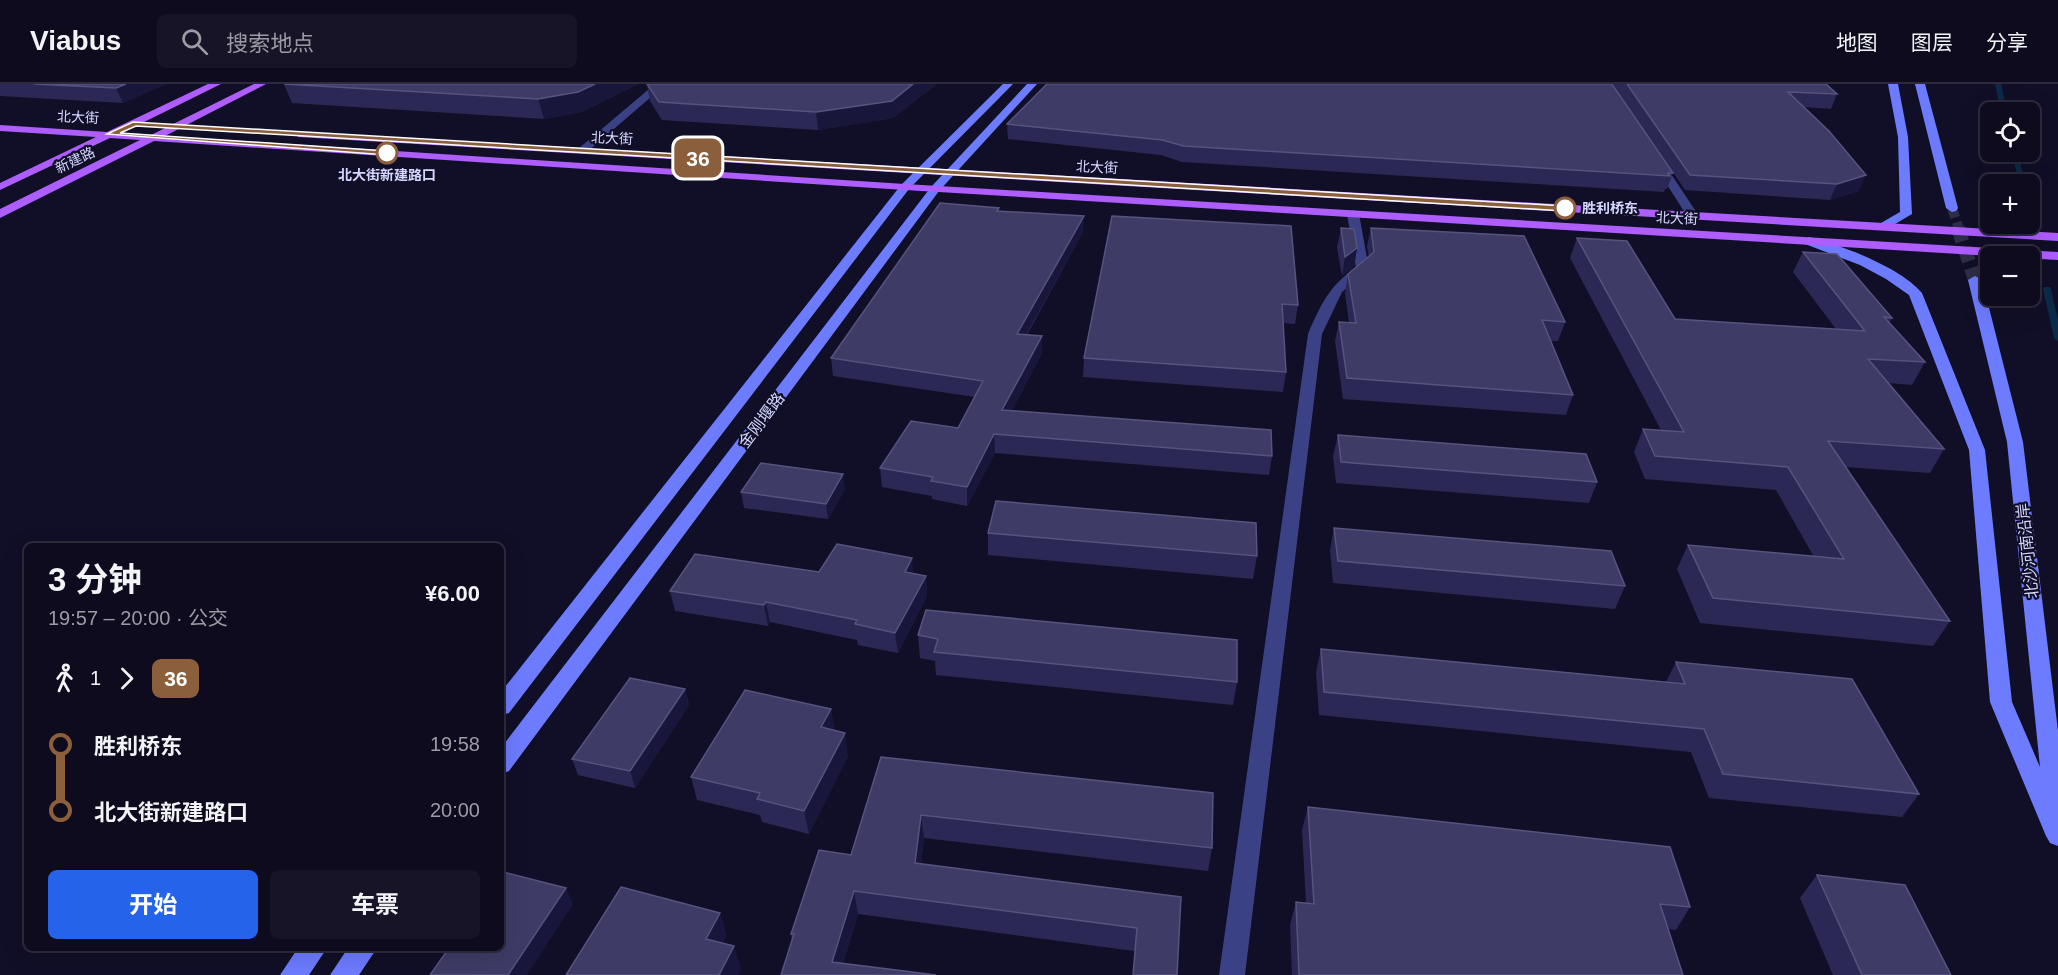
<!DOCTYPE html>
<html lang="zh">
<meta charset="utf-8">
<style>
body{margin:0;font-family:Helvetica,"Noto Sans SC",sans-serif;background:#161426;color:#f1f3f6;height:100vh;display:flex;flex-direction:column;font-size:22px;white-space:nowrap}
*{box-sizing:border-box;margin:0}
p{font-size:20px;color:#9a9ba4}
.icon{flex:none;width:33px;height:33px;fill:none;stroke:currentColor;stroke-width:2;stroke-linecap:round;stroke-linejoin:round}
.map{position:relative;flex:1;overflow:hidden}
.panel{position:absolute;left:24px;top:459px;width:480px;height:408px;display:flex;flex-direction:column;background:#0d0b1d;border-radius:9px;box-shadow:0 6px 24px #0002,0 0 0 2px #2d2b3b}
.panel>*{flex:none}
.badge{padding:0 12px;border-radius:9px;font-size:21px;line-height:39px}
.controls{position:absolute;left:1980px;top:18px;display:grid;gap:12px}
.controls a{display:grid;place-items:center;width:60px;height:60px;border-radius:9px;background:#0d0b1d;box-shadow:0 6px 24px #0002,0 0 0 2px #2d2b3b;font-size:30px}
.map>.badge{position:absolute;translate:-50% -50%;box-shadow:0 0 0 3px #fff}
.legs{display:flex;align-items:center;gap:9px;height:66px;padding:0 24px;font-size:20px}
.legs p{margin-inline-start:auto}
.summary{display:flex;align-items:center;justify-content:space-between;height:102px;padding:0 24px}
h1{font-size:33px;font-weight:700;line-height:45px}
.primary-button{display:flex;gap:12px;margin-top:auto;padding:12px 24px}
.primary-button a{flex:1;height:69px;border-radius:9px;background:#2563eb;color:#fff;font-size:24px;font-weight:700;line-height:69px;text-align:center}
.primary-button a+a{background:#161426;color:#f1f3f6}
ul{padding:0 24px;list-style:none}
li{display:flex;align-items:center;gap:21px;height:66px;font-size:22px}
li i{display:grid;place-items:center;width:9px;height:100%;margin:0 8px;background:currentColor}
li i::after{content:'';width:15px;height:15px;margin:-8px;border:4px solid;border-radius:50%;background:#0d0b1d}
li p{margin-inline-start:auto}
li:first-child i{background:linear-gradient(#0000 50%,currentColor 0)}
li:last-child i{background:linear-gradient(currentColor 50%,#0000 0)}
header{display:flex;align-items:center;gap:36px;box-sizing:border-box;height:84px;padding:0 30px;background:#0d0b1d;border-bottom:2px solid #2d2b3b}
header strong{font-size:28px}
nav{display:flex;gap:33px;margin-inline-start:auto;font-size:21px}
.search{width:420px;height:54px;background:#161426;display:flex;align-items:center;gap:15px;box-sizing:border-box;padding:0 21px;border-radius:9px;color:#9a9ba4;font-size:22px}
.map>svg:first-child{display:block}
</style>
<header>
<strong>Viabus</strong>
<div class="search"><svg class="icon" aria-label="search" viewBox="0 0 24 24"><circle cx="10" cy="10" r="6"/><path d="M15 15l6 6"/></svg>搜索地点</div>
<nav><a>地图</a><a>图层</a><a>分享</a></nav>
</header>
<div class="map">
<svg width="2058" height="891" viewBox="0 0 2058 891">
<rect width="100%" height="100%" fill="#110f27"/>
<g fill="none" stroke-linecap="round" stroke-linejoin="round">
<!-- stream -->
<g fill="#0c2a49" fill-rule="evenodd">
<path d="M1995,0H2001L2007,28H2001Z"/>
<path d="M2011,68H2017L2026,100H2020Z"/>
<path d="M2030,125L2032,126L2033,129L2030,131Z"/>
<path d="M2044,203H2050L2051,205L2058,236V257L2054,254L2043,205Z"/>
</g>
<!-- secondary-tunnel-far1 -->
<path stroke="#2e2d47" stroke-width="10" stroke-dasharray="10 5" stroke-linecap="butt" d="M1952,124L1959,145"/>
<!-- secondary-tunnel -->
<path stroke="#2e2d47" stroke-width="14" stroke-dasharray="14 7" stroke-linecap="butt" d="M1958,144L1975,196"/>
<!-- street -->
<g fill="#3b4185" fill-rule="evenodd">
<path d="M655,0H666L586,69H578V65Z"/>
<path d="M1657,74L1661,75L1699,132L1697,135H1689L1687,132L1652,77Z"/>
<path d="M1353,126L1359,130L1369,185L1342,208L1322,250L1245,891H1219L1308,250C1320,222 1330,200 1356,184L1347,130Z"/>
</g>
<!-- secondary -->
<g fill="#6d7bfe" fill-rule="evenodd">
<path d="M1003,0H1013L909,105L509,629L501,631V608L901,101Z"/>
<path d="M1027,0H1037L939,107L509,687L501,690V664L931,103Z"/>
<path d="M1888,0H1898L1908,53L1912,130L1885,146L1879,142L1881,139L1900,128L1898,53Z"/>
<path d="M1915,0H1925L1958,124L1956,127L1952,128L1946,124Z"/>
<path d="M1809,153C1841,161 1900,183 1922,209L1985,366L2012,618L2040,683L2007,358L1968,196L1975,192L1982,196L2023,358L2058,647V762L2050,759L2046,752L1990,618L1969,366L1909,211L1886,195L1860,181L1805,160L1803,157Z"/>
<path d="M298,864H327L309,891H280Z"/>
<path d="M348,864H377L359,891H330Z"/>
</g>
<!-- primary -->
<g fill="#ae5dfe" fill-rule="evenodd">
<path d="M208,0H221L122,49L151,51L254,0H266L165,52L905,100L2058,168V176L905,106L154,57L0,134V125L140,56L110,54L0,106V99L96,53L0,47V41L107,48Z"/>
<path d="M302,48L2058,149V157L298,53V49Z"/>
</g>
</g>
<!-- wall -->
<g fill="#2c2855">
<path d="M0,0H166L123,19L0,12Z"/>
<path d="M284,0H638L582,28L544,35L292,19Z"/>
<path d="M647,0H937L893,34L818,46L662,36L650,17Z"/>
<path d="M1613,0H1826L1837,10L1831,25L1804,23L1859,107L1830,116L1685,106Z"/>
<path d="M1007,40L1673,89L1667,105H1665L1664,108L1182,78L1161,71L1008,55Z"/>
<path d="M999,124V128L1083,148L1027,251L1042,269L1012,326L1272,372L1269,391L995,369L967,422L932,415V412L882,403L880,384L958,344L975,313L833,292L831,274Z"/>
<path d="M1112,132L1298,221L1295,240L1283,239L1286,288L1283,308L1083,293L1084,274Z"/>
<path d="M1341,144L1357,164L1354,183L1342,192L1337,163Z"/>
<path d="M1371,144L1565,238L1558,257H1551L1573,311L1566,331L1343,315L1335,257L1339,238H1349L1345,209L1348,190L1369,173L1367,162Z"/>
<path d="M1577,154L1675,235L1836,245L1793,188L1803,168L1892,234L1889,239L1925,278L1912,301L1888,299L1944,365L1930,389L1846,383L1950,537L1933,562L1700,539L1677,485L1688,461L1814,473L1776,406L1645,395L1634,368L1643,345L1661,346L1570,174Z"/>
<path d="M1338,351L1597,398L1589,419L1336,399L1333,372Z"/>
<path d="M845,405L828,435L744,424L741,408Z"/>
<path d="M1334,444L1625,502L1615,525L1333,499L1330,466Z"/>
<path d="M988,449L1257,472L1253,495L988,471Z"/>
<path d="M819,488L913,489L926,492L927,512L898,569L858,561L857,556L770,538L768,542L675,527L670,507Z"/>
<path d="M918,551L1237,598L1233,621L936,591L935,577L920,574Z"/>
<path d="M1321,565L1666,598L1676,578L1919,710L1902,733L1709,714L1691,668L1319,631L1316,588Z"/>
<path d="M685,605L689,621L635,704L578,691L572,675Z"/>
<path d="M831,625L834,646L848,672L809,750L762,738L760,731L697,716L691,693Z"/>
<path d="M881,673L1212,764L1208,787L924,754L921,780L1181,813L1134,867L858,830L843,879L781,891L792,857L791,850L851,771Z"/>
<path d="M1308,723L1690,823L1676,846L1668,845L1683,891H1292L1290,841L1296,818L1306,819L1302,746Z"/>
<path d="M1817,791L1951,891H1833L1800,814Z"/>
</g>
<!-- shaded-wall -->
<g fill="#19163b">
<path d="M126,0H166L123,19L116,4Z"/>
<path d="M595,0H638L582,28L544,35L538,15Z"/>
<path d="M913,0H937L893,34L818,46L816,28Z"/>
<path d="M1866,91L1859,107L1830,116L1837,100Z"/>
<path d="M1084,132L1083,148L1017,267V250Z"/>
<path d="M1357,164L1354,183L1342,192L1345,173Z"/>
<path d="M1042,252V269L1003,344L1002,326Z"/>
<path d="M994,350L995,369L967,422V403Z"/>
<path d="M843,390L845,405L828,435L826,420Z"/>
<path d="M912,474L914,494L905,488Z"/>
<path d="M926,492L927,512L898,569L895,549Z"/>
<path d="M766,518L770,538L768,542L764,521Z"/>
<path d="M685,605L689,621L635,704L630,687Z"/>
<path d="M831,625L835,648L821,643Z"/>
<path d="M845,649L848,672L809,750L804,727Z"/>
<path d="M921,731L924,754L918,802L915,779Z"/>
<path d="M566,804L573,820L527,891H508Z"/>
<path d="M854,807L858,830L839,891L832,878Z"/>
<path d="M720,829L727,852L713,878L706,855Z"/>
<path d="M734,862L741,885L738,891H719Z"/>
</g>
<!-- building -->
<g fill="#3e3b67" stroke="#56537f" stroke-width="1.5">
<path d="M34,0H126L116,4Z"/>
<path d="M284,0H595L578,8L538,15Z"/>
<path d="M647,0H913L892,17L816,28L659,18Z"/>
<path d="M1047,0H1612L1673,89H1668L1670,92L1184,62L1162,56L1007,40Z"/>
<path d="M1627,0H1826L1837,10L1788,8L1829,47L1866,91L1837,100L1690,91Z"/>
<path d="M940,119L999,124L997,127L1084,132L1017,250L1042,252L1002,326L1271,346L1272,372L994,350L967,403L931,397L933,393L880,384L911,337L958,344L983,297L831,274Z"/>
<path d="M1112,132L1291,142L1298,221L1282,220L1286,288L1084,274Z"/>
<path d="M1341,144L1354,145L1357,164L1345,173Z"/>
<path d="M1371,144L1524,152L1565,238L1542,236L1573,311L1347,294L1339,238L1356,239L1348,190L1374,168Z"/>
<path d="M1577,154L1627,157L1675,235L1865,247L1803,168L1837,170L1892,234L1884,233L1925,278L1868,275L1944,365L1828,357L1950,537L1713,514L1688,461L1844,475L1788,383L1655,372L1643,345L1684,348Z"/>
<path d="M1338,351L1586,370L1597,398L1341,378Z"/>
<path d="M761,379L843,390L826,420L741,408Z"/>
<path d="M996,417L1256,439L1257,472L988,449Z"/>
<path d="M1334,444L1611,467L1625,502L1338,477Z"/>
<path d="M837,460L912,474L905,488L926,492L895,549L855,540L857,536L766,518L764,521L670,507L695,470L819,488Z"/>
<path d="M926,526L1237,556V598L934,568L938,555L918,551Z"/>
<path d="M1321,565L1685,600L1676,578L1852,595L1919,710L1723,690L1704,645L1324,608Z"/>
<path d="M630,594L685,605L630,687L572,675Z"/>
<path d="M745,606L831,625L821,643L845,649L804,727L757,715L760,709L691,693Z"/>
<path d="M881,673L1213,709L1212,764L921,731L915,779L1181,813L1177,891H1133L1137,844L854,807L832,878L936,891H781L794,850H791L819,766L851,771Z"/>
<path d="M1308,723L1670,763L1690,823L1660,820L1683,891H1299L1296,818L1314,820Z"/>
<path d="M503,788L566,804L508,891H430L449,864H501V791Z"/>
<path d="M1817,791L1905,801L1951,891H1862Z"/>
<path d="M621,803L720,829L706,855L734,862L719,891H566Z"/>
</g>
<!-- line-1 -->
<path fill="#8b5e3c" stroke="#fff" stroke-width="1.5" d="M133,38L1565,122L1569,124L1565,127L136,42L120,49L387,67L390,69L387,71L107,50Z"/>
<!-- markers -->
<g fill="#fff" stroke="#8b5e3c" stroke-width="3">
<circle cx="387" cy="69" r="10"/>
<circle cx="1565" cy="124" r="10"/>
</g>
<g text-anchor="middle" stroke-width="4.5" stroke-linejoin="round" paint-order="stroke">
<!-- far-street labels -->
<g font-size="14" fill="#d5d6ff" stroke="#110f27">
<text transform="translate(78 33) rotate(3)" y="5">北大街</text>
<text transform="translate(612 54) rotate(3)" y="5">北大街</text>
<text transform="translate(75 76) rotate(-26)" y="5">新建路</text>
<text transform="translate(1097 83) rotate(3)" y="5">北大街</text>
<text transform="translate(1677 134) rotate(3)" y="5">北大街</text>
</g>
<!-- far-stop labels -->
<g font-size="14" font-weight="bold" fill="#d5d6ff" stroke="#110f27">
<text x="387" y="96">北大街新建路口</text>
<text x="1582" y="129" text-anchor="start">胜利桥东</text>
</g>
<!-- street labels -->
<g font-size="16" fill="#d5d6ff" stroke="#110f27">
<text transform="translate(761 336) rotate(-53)" y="6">金刚堰路</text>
<text transform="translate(2027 467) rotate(-96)" y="6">北沙河南沿岸</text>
</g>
</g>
</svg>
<div class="controls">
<a><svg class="icon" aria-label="locate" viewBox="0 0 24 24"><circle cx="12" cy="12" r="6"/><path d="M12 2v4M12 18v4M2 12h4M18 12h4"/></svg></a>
<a>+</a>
<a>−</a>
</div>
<b class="badge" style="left:698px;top:74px;background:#8b5e3c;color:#fff">36</b>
<section class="panel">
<div class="summary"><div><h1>3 分钟</h1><p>19:57 – 20:00 · 公交</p></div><b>¥6.00</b></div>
<div class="legs"><svg class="icon" aria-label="walk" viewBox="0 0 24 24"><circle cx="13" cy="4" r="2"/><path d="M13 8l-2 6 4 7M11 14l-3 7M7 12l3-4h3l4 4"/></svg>1<svg class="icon" aria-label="forward" viewBox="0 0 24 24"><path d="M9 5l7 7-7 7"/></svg><b class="badge" style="background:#8b5e3c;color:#fff">36</b></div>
<ul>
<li><i style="color:#8b5e3c"></i><b>胜利桥东</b><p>19:58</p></li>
<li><i style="color:#8b5e3c"></i><b>北大街新建路口</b><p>20:00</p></li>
</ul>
<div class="primary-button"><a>开始</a><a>车票</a></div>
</section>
</div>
